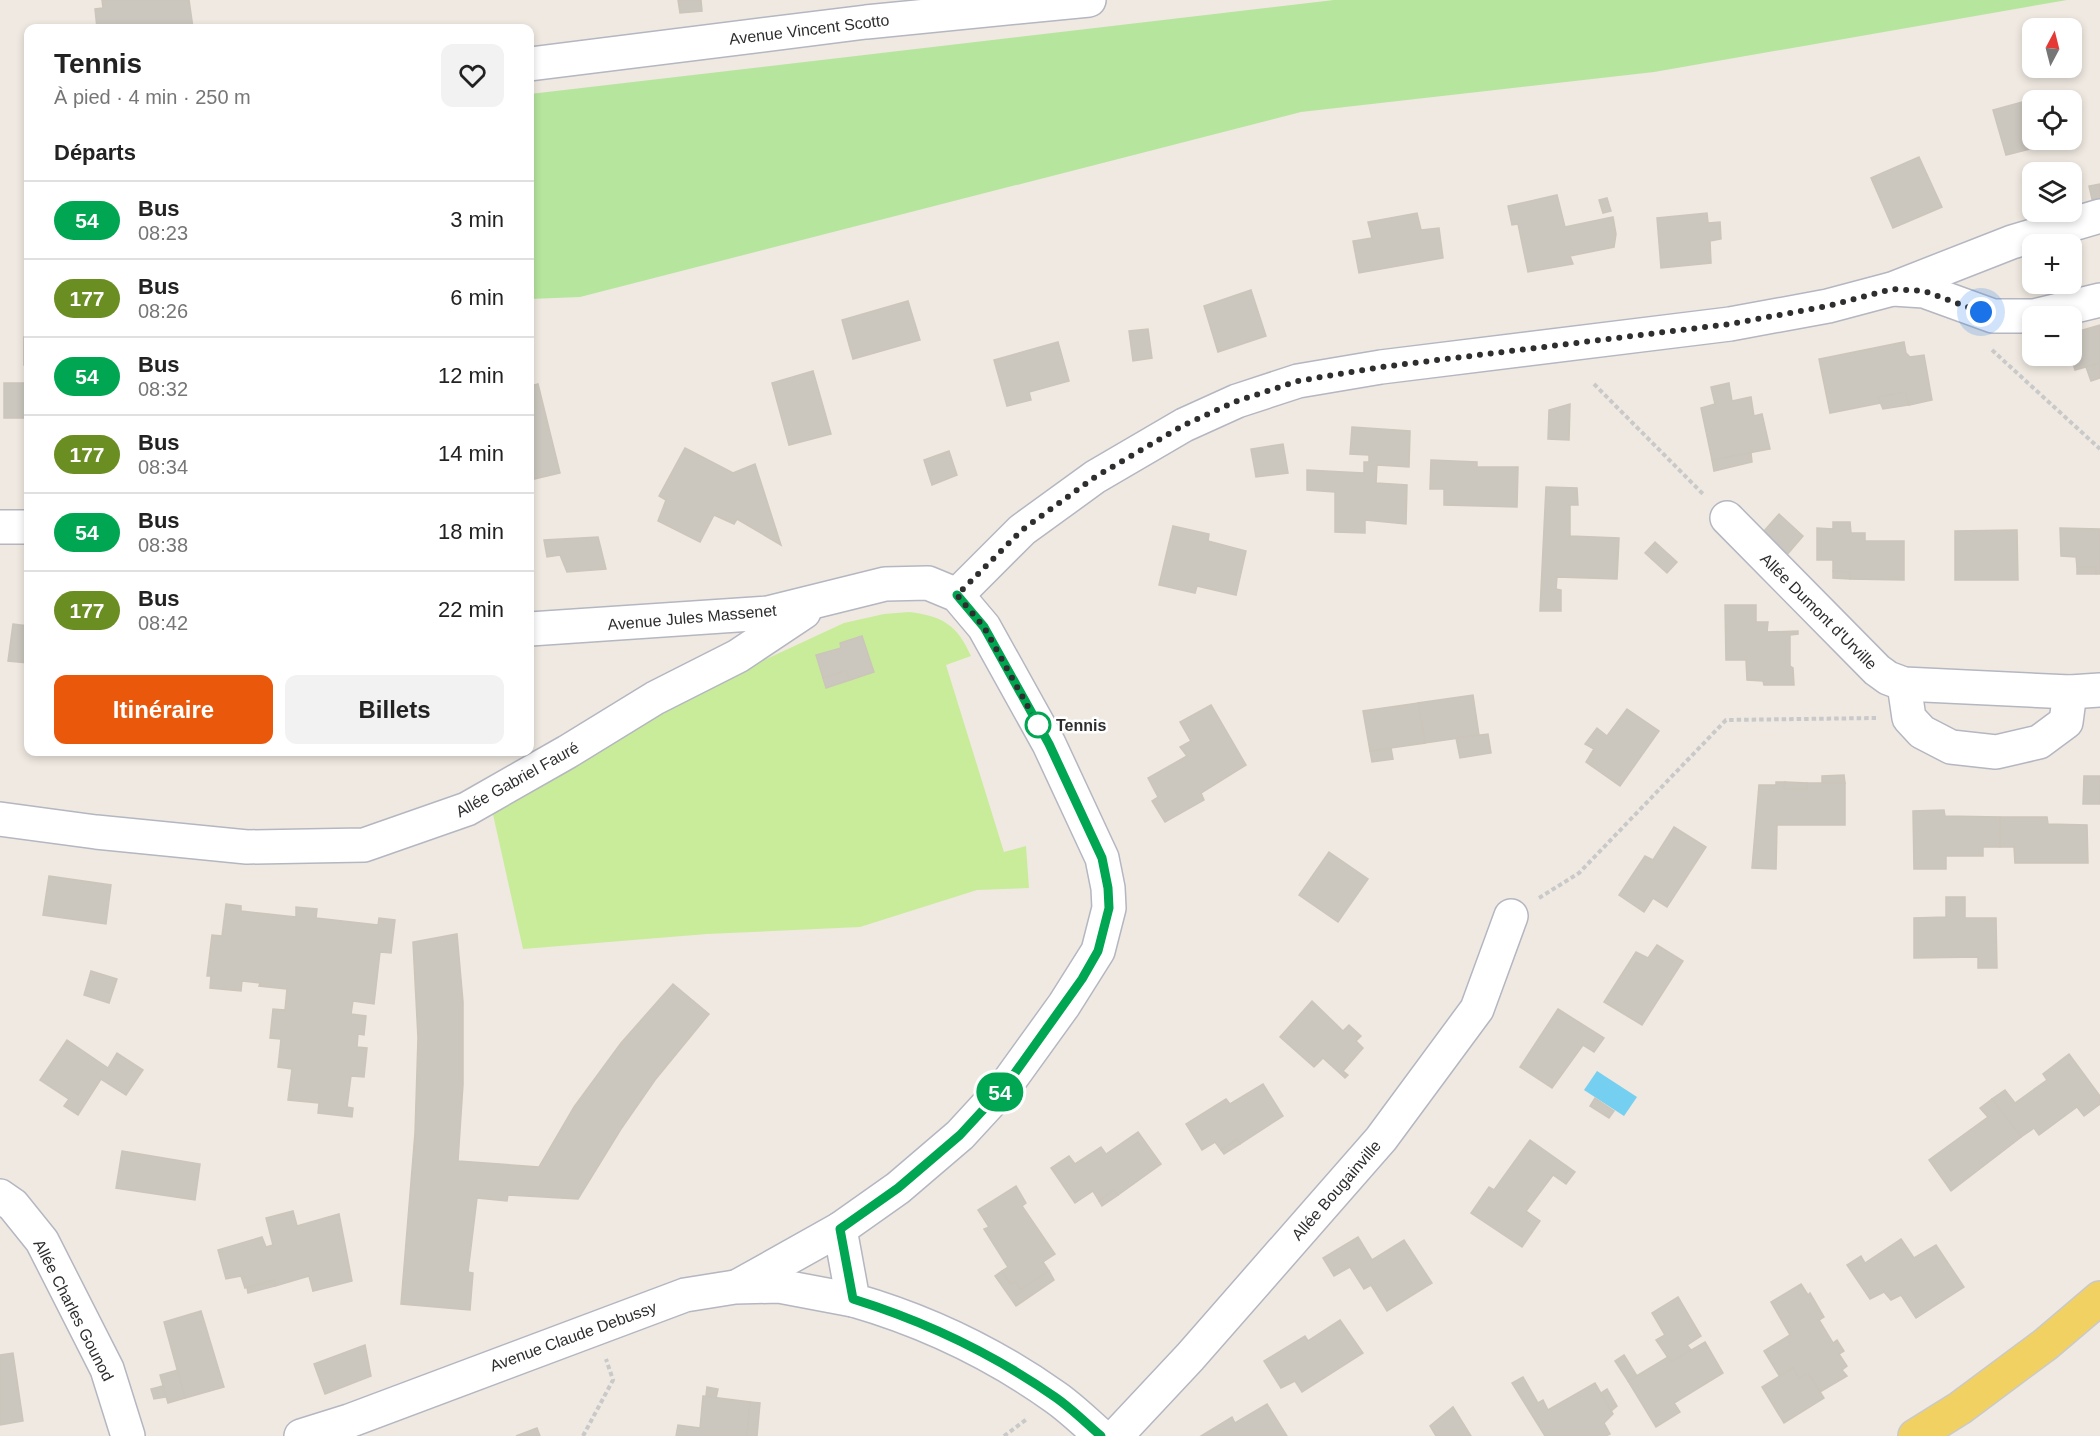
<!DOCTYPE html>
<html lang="fr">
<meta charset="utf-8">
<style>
body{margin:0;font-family:Helvetica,sans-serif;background:#f2f2f2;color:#222;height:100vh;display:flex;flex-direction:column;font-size:22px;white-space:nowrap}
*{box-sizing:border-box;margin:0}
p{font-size:20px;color:#767676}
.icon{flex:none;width:33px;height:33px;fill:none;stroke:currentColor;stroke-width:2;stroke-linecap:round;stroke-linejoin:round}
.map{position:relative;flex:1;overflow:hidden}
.drawer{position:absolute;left:24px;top:24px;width:510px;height:732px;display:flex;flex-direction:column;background:#fff;border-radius:12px;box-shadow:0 3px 9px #0003}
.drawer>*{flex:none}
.badge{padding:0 12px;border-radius:20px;font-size:21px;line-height:39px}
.needle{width:39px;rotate:7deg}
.fabs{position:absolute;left:2022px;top:18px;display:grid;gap:12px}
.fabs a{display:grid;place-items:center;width:60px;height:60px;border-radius:12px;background:#fff;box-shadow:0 3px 9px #0003;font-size:30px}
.you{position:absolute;width:30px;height:30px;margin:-15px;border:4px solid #fff;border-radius:50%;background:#1a73e8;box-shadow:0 0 0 9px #1a73e833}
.map>.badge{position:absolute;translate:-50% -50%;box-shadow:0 0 0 3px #fff}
h2{padding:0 30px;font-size:22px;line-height:54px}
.round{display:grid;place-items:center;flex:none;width:63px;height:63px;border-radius:12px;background:#f2f2f2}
.head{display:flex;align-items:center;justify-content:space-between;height:102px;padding:0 30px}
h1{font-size:28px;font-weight:700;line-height:45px}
.cta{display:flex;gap:12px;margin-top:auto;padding:12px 30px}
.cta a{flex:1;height:69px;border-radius:12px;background:#ea580c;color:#fff;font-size:24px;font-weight:700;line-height:69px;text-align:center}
.cta a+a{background:#f2f2f2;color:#222}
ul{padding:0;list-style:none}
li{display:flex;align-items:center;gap:18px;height:78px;padding:0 30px;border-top:2px solid #e0e0e0}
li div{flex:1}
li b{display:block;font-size:22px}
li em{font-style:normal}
li .badge{min-width:66px;font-weight:700;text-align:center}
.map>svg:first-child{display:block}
</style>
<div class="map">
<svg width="2100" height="1436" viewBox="0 0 2100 1436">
<rect width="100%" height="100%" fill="#efe9e1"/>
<!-- green -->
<path fill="#b6e59e" d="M1334,0H2067L1654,72L1301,112L580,297L530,299V94Z"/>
<!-- pitch -->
<path fill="#c9ec9a" d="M909,612C943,616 957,625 971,656L946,665L1004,852L1026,846L1029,888L977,890L860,927L707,934L523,949L492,810L671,703L844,623L884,614Z"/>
<!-- water -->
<path fill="#75cff0" d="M1597,1071L1637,1097L1624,1116L1584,1090Z"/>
<!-- building -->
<g fill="#cbc7bf" stroke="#cbc5ba" stroke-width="1.5">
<path d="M102,0H189L193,28H97L95,9L103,8Z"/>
<path d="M678,0H701L702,11L680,13Z"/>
<path d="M2041,97L2042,100H2032V140H2053L2054,143L2006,155L1993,110Z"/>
<path d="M1919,157L1942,207L1893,228L1871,178Z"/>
<path d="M2100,184V206L2094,208L2089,186Z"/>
<path d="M1557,195L1565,227L1613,217L1616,234L1614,247L1570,256L1573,264L1528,272L1518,224L1512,225L1508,206Z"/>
<path d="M1607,198L1611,211L1603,213L1599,200Z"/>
<path d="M1417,213L1421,230L1439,228L1443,258L1359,273L1353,241L1372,238L1368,222Z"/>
<path d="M1707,213L1708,223L1720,222L1721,239L1710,241L1711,263L1661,268L1657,218Z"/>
<path d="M1251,290L1266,336L1218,352L1204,306Z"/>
<path d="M908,301L920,340L853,359L842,320Z"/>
<path d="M2100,325V363L2075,370L2071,356L2072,352L2075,351L2072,333Z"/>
<path d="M1148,329L1152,358L1133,361L1129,331Z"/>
<rect x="24" y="337" width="4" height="28"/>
<path d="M1058,342L1069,381L1029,392L1031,400L1007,406L994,360Z"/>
<path d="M1904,342L1906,353L1910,357L1924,355L1932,400L1909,405L1905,392L1878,397L1881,403L1830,413L1819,359Z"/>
<path d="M2100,363V378L2091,381L2086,367Z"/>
<path d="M813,371L831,434L789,445L772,383Z"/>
<rect x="4" y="383" width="24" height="35"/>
<path d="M1729,383L1732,401L1751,397L1754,416L1762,414L1770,449L1712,460L1701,408L1715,404L1711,387Z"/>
<path d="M538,384L560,473L530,480V386Z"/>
<path d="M1905,392L1909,405L1883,409L1878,397Z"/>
<path d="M1570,404L1569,440L1548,439L1549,410Z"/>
<path d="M1352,427L1410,431L1409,467L1377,465L1376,483L1407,485L1406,524L1365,520V533L1335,532V492L1307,490V470L1364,473V462H1369V455L1350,454Z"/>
<path d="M1283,444L1288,473L1256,477L1251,449Z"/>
<path d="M685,448L733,473L755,464L781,545L737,519L734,524L714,515L700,542L658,521L666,500L659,496Z"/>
<path d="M949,451L957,475L932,485L924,460Z"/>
<path d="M1751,453L1752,462L1714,471L1712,460Z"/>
<path d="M1431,460L1477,462V467H1518L1517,507L1444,505V489H1430Z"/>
<path d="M1546,487L1577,488L1578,505H1570V536L1619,538L1617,579L1557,577L1556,589L1561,590V611H1540Z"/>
<path d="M1779,514L1803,536L1780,563L1756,540Z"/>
<path d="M1833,522H1850L1851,533H1865V541H1904V580L1850,579V572L1833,571V560H1817V528L1833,529Z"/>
<path d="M1173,526L1209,534L1208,541L1246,551L1236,595L1197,586L1195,593L1159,585Z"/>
<path d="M2060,528L2100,529V574H2096V567H2077L2076,557L2061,556Z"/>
<path d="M2017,530L2018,580H1955V531Z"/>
<path d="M598,537L606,569L567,572L560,555L547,557L544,540Z"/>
<path d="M1655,542L1677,562L1667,573L1645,553Z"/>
<rect x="2077" y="567" width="19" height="7"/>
<path d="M1833,571L1850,572V579L1833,578Z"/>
<path d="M1725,605H1756V622H1768L1767,632L1798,631V634L1790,635V666L1793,668L1794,685H1764L1763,681L1747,680L1746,660H1726Z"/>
<path d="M13,624L28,626V663L8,661Z"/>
<path d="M862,636L874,672L850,680L846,671L823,678L816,655L841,648L840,643Z"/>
<path d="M846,671L850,680L826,688L823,678Z"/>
<path d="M1473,695L1479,735L1425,743L1418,703Z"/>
<path d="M1418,703L1425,743L1370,751L1363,711Z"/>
<path d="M1211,705L1246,765L1201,793L1204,800L1165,822L1152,801L1158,797L1148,778L1187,756L1180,747L1191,741L1180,722Z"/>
<path d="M1627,709L1659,731L1620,786L1586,762L1594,749L1585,744L1597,728L1607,736Z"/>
<path d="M1488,734L1491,753L1460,758L1456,738Z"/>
<path d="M1391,748L1393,759L1372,762L1370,751Z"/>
<path d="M1844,775L1845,783H1822V776Z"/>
<path d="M2084,776H2100V804H2083Z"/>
<path d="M1776,782H1785L1784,789H1807V783H1845V825H1777L1776,869L1752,868L1759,785H1776Z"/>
<path d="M1785,782L1807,783V789H1784Z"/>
<path d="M1944,810L1945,816L2000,817V847H1983V856H1946V869H1914L1913,811Z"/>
<path d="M2000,817H2047L2048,824L2087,825L2088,863H2015L2014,847H2000Z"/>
<path d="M1674,827L1706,847L1667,907L1653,898L1644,912L1619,895L1645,856L1653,860Z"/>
<path d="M1329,852L1368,879L1338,922L1299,895Z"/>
<path d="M49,876L111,885L106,924L43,915Z"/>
<path d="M1946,897H1965V918H1996L1997,968H1978V957L1914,958V918L1946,917Z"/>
<path d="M226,904L241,906V911L296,917V907L317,909L316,918L378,925L379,918L395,920L391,953L380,952L374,1004L353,1001L351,1014L366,1016L364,1035L358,1034L357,1047L367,1048L364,1077L351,1076L347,1107L353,1108L352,1117L318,1113L319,1103L288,1100L292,1069L278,1067L281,1039L270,1038L273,1009L285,1010L287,989L259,986L260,983L242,981L241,991L210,988L211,976H207L212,935L222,936Z"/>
<path d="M457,934L463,1002V1084L458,1161L539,1167L574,1107L621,1043L673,984L709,1014L655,1080L621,1129L578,1199L508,1195L507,1201L477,1198L468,1272L473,1273L470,1310L401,1304L415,1133L418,1038L413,942Z"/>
<path d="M1657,945L1683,961L1642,1025L1604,1002L1636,952L1648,958Z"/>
<path d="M91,971L117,979L109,1003L84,995Z"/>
<path d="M1312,1001L1343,1031L1349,1025L1361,1036L1356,1041L1363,1048L1343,1071L1348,1075L1345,1078L1323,1058L1314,1067L1280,1037Z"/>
<path d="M1558,1009L1604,1038L1594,1052L1583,1045L1552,1088L1520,1067Z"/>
<path d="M67,1040L108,1068L117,1053L143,1070L126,1095L101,1079L78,1115L64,1106L69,1099L40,1080Z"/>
<path d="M2069,1054L2100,1096V1104L2084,1116L2077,1107L2039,1135L2034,1128L2021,1137L1992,1099L2005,1090L2015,1103L2047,1080L2043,1074Z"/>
<path d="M1263,1084L1283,1116L1240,1144L1237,1139L1221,1150L1215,1142L1202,1150L1186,1124L1226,1099L1230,1104Z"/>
<path d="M1595,1098L1614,1111L1609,1118L1590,1106Z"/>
<path d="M1992,1099L2021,1137L1951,1191L1929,1160L1988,1117L1980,1108Z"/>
<path d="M1138,1132L1161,1164L1118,1195L1114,1190L1099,1201L1093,1191L1075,1203L1051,1168L1069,1156L1075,1164L1101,1147L1106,1154Z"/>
<path d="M1237,1139L1240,1144L1224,1154L1221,1150Z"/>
<path d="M1530,1140L1575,1172L1566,1184L1553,1175L1526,1211L1540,1221L1522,1247L1471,1213L1489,1187L1494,1190Z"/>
<path d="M122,1151L200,1164L195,1200L116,1188Z"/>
<path d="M1016,1186L1026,1203L1022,1206L1055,1254L1043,1262L1049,1271L1020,1290L1016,1282L1010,1284L1002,1271L1008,1267L984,1229L989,1227L978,1210Z"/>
<path d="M1114,1190L1118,1195L1102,1206L1099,1201Z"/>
<path d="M293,1211L297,1226L339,1214L352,1281L313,1291L309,1276L275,1286L274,1280L245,1288L241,1276L226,1279L218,1250L262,1237L266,1247L273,1245L266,1218Z"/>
<path d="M1358,1237L1372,1260L1404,1240L1432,1283L1387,1311L1371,1285L1364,1289L1350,1267L1334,1276L1323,1258Z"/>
<path d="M1901,1239L1914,1258L1936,1245L1964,1287L1916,1318L1901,1295L1891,1300L1884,1292L1870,1299L1847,1265L1861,1256L1865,1263Z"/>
<path d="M1002,1271L1010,1284L1016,1282L1020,1290L1049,1271L1054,1280L1016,1306L995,1276Z"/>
<path d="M274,1280L275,1286L248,1293L247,1288Z"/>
<path d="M1801,1284L1808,1295L1810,1293L1824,1317L1819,1320L1833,1343L1837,1340L1844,1351L1839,1354L1847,1366L1842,1370L1847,1376L1820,1392L1808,1373L1799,1379L1793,1368L1780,1377L1764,1351L1790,1335L1771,1302Z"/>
<path d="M1678,1297L1701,1336L1687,1345L1691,1350L1671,1362L1656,1340L1665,1335L1652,1313Z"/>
<path d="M201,1311L224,1387L185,1398L164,1322Z"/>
<path d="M1340,1320L1363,1353L1302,1392L1295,1381L1281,1388L1264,1361L1305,1336L1308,1341Z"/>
<path d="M1705,1342L1723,1373L1674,1403L1680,1412L1656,1427L1628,1381L1668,1357L1671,1362Z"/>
<path d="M365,1345L371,1376L325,1394L314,1364Z"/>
<path d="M13,1353L23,1421L0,1425V1355Z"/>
<path d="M1624,1355L1637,1376L1628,1381L1615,1361Z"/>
<path d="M1793,1368L1799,1379L1808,1373L1824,1398L1784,1423L1762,1387Z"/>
<path d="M178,1370L185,1398L168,1403L160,1375Z"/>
<path d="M1523,1377L1538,1403L1543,1400L1548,1410L1595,1383L1613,1414L1604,1423L1610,1434L1606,1436H1545L1512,1383Z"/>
<path d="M163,1386L166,1397L154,1399L151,1389Z"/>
<path d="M707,1387L718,1389L716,1398L706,1396Z"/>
<path d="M1607,1389L1617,1406L1611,1411L1601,1393Z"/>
<path d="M703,1396L750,1402L747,1436H676L678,1425L700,1428Z"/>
<path d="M750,1402L760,1403L757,1436H747Z"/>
<path d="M1267,1404L1287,1436H1201L1232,1417L1235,1423Z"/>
<path d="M1453,1407L1471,1436H1436L1430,1426Z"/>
<path d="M537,1428L540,1436H516Z"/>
</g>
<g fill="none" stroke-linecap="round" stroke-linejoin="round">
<defs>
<g id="minor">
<path d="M530,64L866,22L1089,0"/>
<path d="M1893,289L1924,291L1993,316H2034L2100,300"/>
<path d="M1727,518L1877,670L1888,678L1904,684L2070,692L2100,690"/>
<path d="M0,527H28"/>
<path d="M957,595L1022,530L1095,477L1184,425L1237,401L1298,381L1381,367L1730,324L1828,306L1892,289L2012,242L2100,216"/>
<path d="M530,629L768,613L885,584L928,583L957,595L984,627L1049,744L1102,858L1108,888L1109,908L1098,951L1064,1005L1007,1084L960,1135L898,1188L840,1229L853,1300C926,1321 993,1353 1055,1397C1071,1408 1086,1423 1101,1436"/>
<path d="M1904,684L1909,718L1922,732L1951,747L1996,752L2039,742L2066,722L2070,692"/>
<path d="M0,819L96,832L247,847L364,845L467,809L567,752L655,698L738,656L804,612"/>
<path d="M0,1196L13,1205L42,1241L107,1369L128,1436"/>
<path d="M740,1285L840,1229"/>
<path d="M301,1436L349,1421L685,1295L735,1287L779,1286L853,1300"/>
<path d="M1116,1436L1190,1357L1381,1139L1477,1009L1511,916"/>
</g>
<path id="major" d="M1915,1436L1960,1408L2046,1344L2100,1298"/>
</defs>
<!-- minor casing -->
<use href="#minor" stroke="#b4b7c1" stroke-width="36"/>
<!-- major casing -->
<use href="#major" stroke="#c9c9c9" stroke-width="36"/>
<!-- path -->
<g stroke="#c9c9c9" stroke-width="4" stroke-dasharray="4.5 3" stroke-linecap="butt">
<path d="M1992,350L2100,449"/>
<path d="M1594,384L1704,495"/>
<path d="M1539,898L1579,873L1726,720L1876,718"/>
<path d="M583,1436L613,1380L606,1359"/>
<path d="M1004,1436L1027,1419"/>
</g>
<!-- minor -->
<use href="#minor" stroke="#fff" stroke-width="33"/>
<!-- major -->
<use href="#major" stroke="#f2d163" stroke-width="33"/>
</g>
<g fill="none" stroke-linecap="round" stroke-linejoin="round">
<defs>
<path id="line" d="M957,595L984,627L1049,744L1102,858L1108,888L1109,908L1098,951L1082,979L1007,1084L960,1135L898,1188L840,1229L853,1299C927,1322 992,1353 1055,1397C1071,1408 1086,1423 1101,1436"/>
</defs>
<!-- line casing -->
<use href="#line" stroke="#fff" stroke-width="14"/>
<!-- line -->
<use href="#line" stroke="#00a651" stroke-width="9"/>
<!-- walk -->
<path stroke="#2e2e2e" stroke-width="6" stroke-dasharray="0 10.8" d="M1038,725L984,627L957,595L1022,530L1095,477L1184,425L1237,401L1298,381L1381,367L1730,324L1828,306L1892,289L1924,291L1981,312"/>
</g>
<!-- markers -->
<circle fill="#fff" stroke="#00a651" stroke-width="3" cx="1038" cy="725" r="12"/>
<g text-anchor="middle" stroke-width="5" stroke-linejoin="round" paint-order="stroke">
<!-- street labels -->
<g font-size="16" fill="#2e2e2e" stroke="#fff">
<text transform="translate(809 29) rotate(-7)" y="6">Avenue Vincent Scotto</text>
<text transform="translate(1819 611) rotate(45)" y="6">Allée Dumont d'Urville</text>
<text transform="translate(692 617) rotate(-5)" y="6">Avenue Jules Massenet</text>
<text transform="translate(517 779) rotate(-29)" y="6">Allée Gabriel Fauré</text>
<text transform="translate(1336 1190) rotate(-49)" y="6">Allée Bougainville</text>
<text transform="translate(74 1310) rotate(63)" y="6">Allée Charles Gounod</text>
<text transform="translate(573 1336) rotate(-20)" y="6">Avenue Claude Debussy</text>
</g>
<!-- stop labels -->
<g font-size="16" font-weight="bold" fill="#2e2e2e" stroke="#fff" text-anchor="start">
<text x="1056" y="731">Tennis</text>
</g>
</g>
</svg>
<div class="fabs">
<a><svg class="needle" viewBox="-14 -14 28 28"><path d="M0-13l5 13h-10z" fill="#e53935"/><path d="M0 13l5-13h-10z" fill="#767676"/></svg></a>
<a><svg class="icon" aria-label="locate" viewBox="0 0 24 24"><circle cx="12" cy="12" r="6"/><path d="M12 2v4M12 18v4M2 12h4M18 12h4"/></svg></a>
<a><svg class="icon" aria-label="layers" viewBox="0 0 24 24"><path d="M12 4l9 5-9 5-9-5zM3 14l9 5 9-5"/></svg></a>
<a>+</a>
<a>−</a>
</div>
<div class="you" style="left:1981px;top:312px"></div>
<b class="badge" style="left:1000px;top:1092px;background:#00a651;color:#fff">54</b>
<section class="drawer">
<div class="head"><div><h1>Tennis</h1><p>À pied · 4 min · 250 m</p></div><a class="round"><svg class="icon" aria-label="heart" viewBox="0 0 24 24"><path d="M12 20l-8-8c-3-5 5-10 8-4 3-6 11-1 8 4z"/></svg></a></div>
<h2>Départs</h2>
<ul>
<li><span class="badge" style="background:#00a651;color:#fff">54</span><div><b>Bus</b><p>08:23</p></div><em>3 min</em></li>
<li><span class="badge" style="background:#6b8e23;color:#fff">177</span><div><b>Bus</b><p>08:26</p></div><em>6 min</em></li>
<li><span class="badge" style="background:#00a651;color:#fff">54</span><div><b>Bus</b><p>08:32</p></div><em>12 min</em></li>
<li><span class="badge" style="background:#6b8e23;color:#fff">177</span><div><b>Bus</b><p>08:34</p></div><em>14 min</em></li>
<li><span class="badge" style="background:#00a651;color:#fff">54</span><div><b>Bus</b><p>08:38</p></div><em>18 min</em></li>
<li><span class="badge" style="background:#6b8e23;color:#fff">177</span><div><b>Bus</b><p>08:42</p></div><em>22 min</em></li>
</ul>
<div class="cta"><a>Itinéraire</a><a>Billets</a></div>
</section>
</div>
